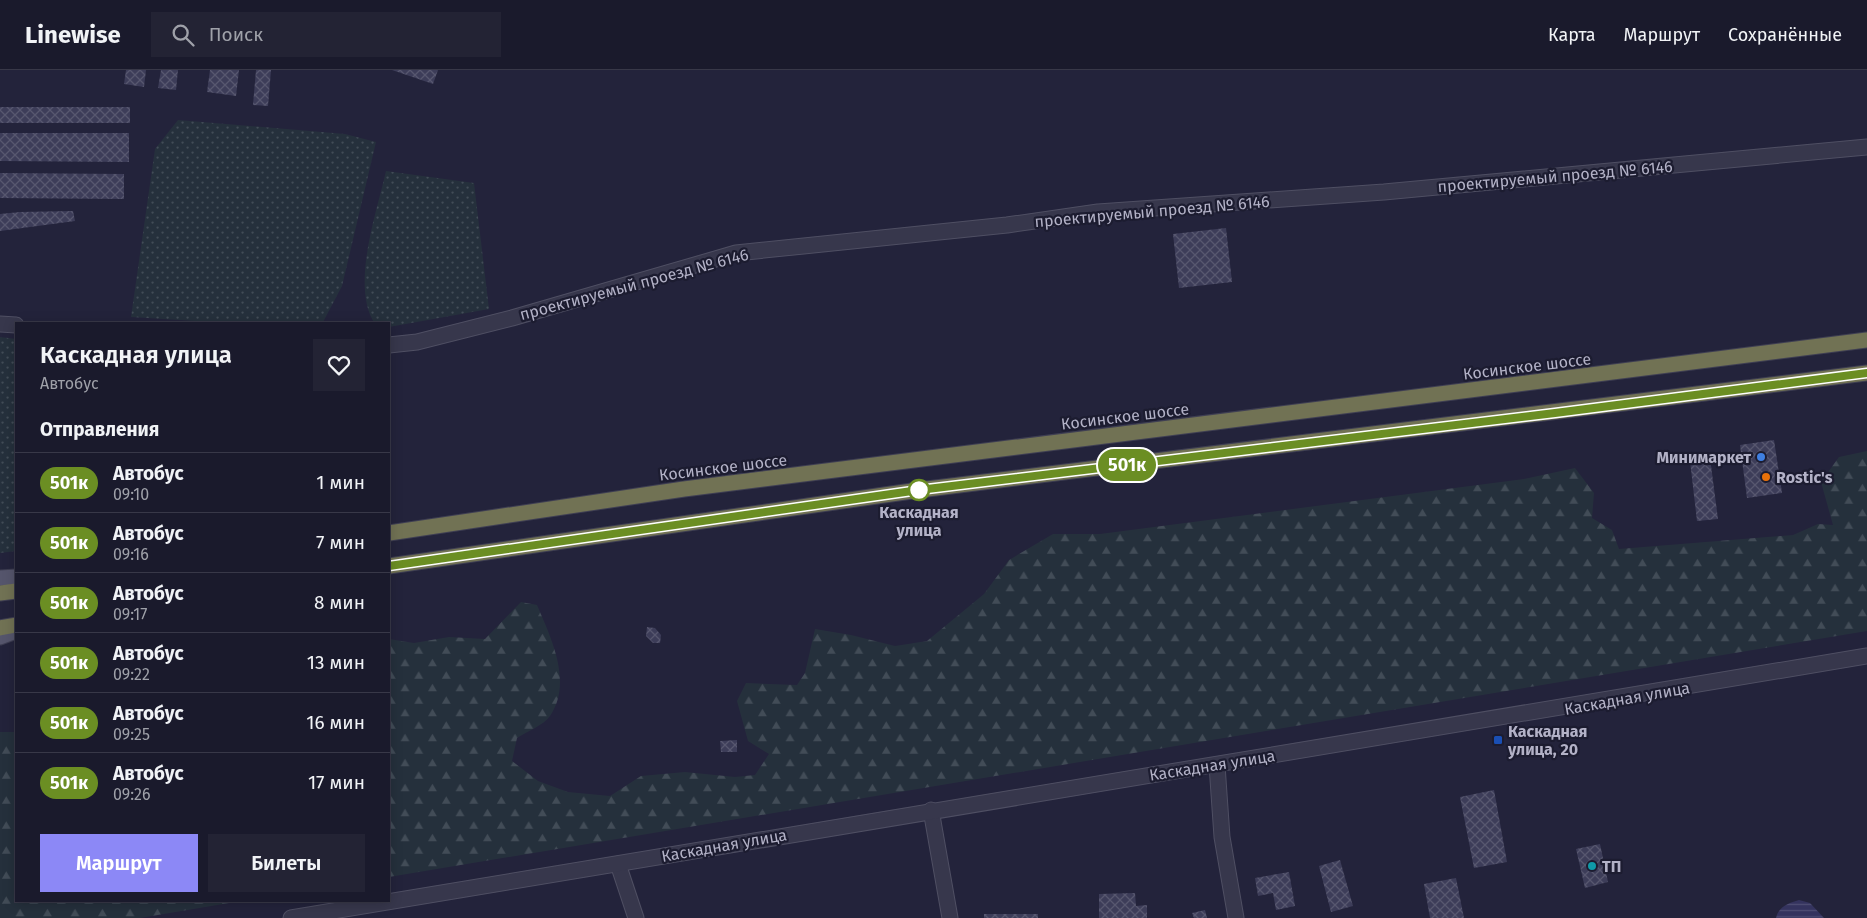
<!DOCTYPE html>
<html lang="ru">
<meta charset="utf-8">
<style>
body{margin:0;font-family:"Fira Sans",sans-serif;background:#232334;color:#f1f3f6;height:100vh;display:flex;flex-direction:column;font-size:19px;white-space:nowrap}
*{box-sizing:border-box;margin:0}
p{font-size:16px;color:#9fa1a9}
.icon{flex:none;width:28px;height:28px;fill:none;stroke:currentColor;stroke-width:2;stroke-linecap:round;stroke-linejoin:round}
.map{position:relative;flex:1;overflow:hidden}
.side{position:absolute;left:15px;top:252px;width:375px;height:580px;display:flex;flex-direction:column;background:#1a1a2c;border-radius:0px;box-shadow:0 2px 12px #0003,0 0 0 1px #383848}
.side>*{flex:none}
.badge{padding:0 10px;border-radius:16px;font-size:18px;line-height:32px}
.map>.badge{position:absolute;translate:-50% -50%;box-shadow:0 0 0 2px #fff}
h2{padding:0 25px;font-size:19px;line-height:45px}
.round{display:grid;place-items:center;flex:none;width:52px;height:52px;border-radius:0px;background:#232334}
.summary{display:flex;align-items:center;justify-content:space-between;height:85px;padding:0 25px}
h1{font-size:24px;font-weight:600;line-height:38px}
.button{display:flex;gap:10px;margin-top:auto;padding:10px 25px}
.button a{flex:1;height:58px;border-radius:0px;background:#8c88f6;color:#fff;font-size:20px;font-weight:600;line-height:58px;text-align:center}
.button a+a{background:#232334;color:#f1f3f6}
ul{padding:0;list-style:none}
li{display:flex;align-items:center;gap:15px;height:60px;padding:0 25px;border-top:1px solid #383848}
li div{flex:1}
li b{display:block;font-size:19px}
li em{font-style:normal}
li .badge{min-width:55px;font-weight:700;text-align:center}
header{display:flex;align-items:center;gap:30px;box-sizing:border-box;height:70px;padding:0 25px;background:#1a1a2c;border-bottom:1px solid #383848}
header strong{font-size:24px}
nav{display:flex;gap:28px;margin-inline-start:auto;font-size:18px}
.search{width:350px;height:45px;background:#232334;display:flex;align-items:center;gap:12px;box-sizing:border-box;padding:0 18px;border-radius:0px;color:#9fa1a9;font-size:19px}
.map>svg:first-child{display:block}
</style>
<header>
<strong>Linewise</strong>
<div class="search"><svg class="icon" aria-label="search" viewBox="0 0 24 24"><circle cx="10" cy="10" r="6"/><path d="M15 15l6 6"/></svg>Поиск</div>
<nav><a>Карта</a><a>Маршрут</a><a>Сохранённые</a></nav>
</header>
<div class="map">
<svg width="1867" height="848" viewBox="0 0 1867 848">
<defs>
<pattern id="green-dots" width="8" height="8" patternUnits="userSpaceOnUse" patternTransform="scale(1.25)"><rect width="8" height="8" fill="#25303c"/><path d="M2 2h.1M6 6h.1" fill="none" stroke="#424c57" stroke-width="1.8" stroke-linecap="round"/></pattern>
<pattern id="forest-firs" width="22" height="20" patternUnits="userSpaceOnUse" patternTransform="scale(1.25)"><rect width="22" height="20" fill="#25303c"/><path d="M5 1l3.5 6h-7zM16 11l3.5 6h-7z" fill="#424c57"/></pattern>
<pattern id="water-rules" width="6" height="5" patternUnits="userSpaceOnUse" patternTransform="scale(1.25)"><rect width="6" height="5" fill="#34335e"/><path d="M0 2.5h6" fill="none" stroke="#4f4e74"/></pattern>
<pattern id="building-cross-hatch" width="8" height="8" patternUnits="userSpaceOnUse" patternTransform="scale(1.25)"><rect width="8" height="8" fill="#3d3d59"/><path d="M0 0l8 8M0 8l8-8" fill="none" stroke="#57576f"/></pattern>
</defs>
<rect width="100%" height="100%" fill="#23233b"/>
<!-- green -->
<g fill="url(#green-dots)">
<path d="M178,50L345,64L376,72L342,216L322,254H242L131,247L155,79Z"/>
<path d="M386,101L474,113L489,239L389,257V254H375C350,216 377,142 386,101Z"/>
<path d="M0,267L16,269V481L0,483Z"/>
</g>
<!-- forest -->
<g fill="url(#forest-firs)">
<path d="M1867,381V561L389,807V569L414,573L449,567L485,569L521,532L537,535C551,568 573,612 550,646C544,655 526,662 517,668L512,691L538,711L568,722L610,726L641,706L685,702L735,707L755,705L769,684L748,671L737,631L746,613L797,615L805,603L815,559L851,565L895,576L927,571L984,524L1009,490L1053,464H1100L1524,409L1575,398L1594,423L1592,448L1612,460L1619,479L1793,465L1818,454L1833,455L1821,412L1839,387Z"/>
<path d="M0,662H16V831H241L140,848H0Z"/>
</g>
<!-- water -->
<path fill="url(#water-rules)" d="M1799,830L1810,833L1824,848H1776C1779,836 1789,833 1799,830Z"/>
<!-- building -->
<g fill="url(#building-cross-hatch)">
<path d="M126,0H146L144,17L124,14Z"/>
<path d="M161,0H178L176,20L158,18Z"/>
<path d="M210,0H239L236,26L207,22Z"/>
<path d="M256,0H271L268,36L253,35Z"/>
<path d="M392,0H438L433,14Z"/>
<rect x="0" y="37" width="130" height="16"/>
<path d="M0,63H129V92L0,91Z"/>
<path d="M0,103L124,104V129L0,128Z"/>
<path d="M73,141L75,151L0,161V144L20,142Z"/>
<path d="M1226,158L1232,212L1179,218L1173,164Z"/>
<path d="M1774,370L1782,423L1747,428L1740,375Z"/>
<path d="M1710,388L1718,449L1697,451L1690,391Z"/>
<path d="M647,557L655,558L661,565L660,573H653L646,566Z"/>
<path d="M737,670V682H721L720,671Z"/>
<path d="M1494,720L1507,792L1474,798L1460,727Z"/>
<path d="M1600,774L1608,812L1585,818L1576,779Z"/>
<path d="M1340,790L1353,836L1331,842L1319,796Z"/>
<path d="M1289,802L1295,836L1276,840L1273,823L1258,826L1255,808Z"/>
<path d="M1456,808L1464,848H1430L1424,814Z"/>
<path d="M1135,823L1136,836L1147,835V848H1099V824Z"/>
<path d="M1205,840L1207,848H1194L1192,843Z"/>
<rect x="984" y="844" width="54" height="4"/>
</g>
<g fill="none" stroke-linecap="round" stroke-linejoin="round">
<defs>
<g id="minor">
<path d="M0,254L16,255"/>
<path d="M389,275L417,272L512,248L736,183L1007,155L1098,142L1384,122L1867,77"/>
<path d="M1217,695L1222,767L1236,848"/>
<path d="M931,740L950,848"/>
<path d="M618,794L636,848"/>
<path d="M291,848C816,757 1342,678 1867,586"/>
</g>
<g id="major">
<path d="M0,508L16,507"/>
<path d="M0,567L16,561"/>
</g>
<g id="highway">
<path d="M389,463L684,419L1867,270"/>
<path d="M389,496L919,420L1867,303"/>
<path d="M0,523L16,521"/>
<path d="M0,558L16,555"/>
</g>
</defs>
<!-- minor casing -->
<use href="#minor" stroke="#4f4f63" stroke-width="17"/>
<!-- major casing -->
<use href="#major" stroke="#3d3d51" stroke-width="17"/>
<!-- highway casing -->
<use href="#highway" stroke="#3f3f53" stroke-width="17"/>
<!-- minor -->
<use href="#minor" stroke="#37374c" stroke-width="15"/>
<!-- major -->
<use href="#major" stroke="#55556c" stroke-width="15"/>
<!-- highway -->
<use href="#highway" stroke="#717254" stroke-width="15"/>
</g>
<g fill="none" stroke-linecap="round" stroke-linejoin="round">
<defs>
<path id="line" d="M389,496L919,420L1555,343L1867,303"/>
</defs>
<!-- line casing -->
<use href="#line" stroke="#fff" stroke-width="11"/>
<!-- line -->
<use href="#line" stroke="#6b8e23" stroke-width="8"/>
</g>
<!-- markers -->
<circle fill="#3f7fe0" stroke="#1c1c30" stroke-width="2" cx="1761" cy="387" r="5"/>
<circle fill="#e8710a" stroke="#1c1c30" stroke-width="2" cx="1766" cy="407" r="5"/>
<circle fill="#fff" stroke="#6b8e23" stroke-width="2.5" cx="919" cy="420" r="10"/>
<rect fill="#1a4fb4" stroke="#1c1c30" stroke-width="2" x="1493" y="665" width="10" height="10" rx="2.5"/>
<circle fill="#0f9aa8" stroke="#1c1c30" stroke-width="2" cx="1592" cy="796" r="5"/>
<g text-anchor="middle" stroke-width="4.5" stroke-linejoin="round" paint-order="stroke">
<!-- street labels -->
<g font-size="16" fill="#b3b2c7" stroke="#1c1c30">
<text transform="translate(1555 106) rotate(-5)" y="6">проектируемый проезд № 6146</text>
<text transform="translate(1152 141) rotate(-5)" y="6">проектируемый проезд № 6146</text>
<text transform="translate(634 214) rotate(-15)" y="6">проектируемый проезд № 6146</text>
<text transform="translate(1527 296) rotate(-7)" y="6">Косинское шоссе</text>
<text transform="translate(1125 346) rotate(-7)" y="6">Косинское шоссе</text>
<text transform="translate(723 397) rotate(-7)" y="6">Косинское шоссе</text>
<text transform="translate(1627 628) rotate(-10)" y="6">Каскадная улица</text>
<text transform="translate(1212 695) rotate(-9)" y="6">Каскадная улица</text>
<text transform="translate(724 775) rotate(-10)" y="6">Каскадная улица</text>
</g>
<!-- poi labels -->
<g font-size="16" font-weight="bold" fill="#b3b2c7" stroke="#1c1c30" text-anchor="start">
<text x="1751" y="393" text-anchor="end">Минимаркет</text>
<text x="1776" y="413">Rostic's</text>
<text x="1508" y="667">Каскадная<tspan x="1508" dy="18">улица, 20</tspan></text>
<text x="1602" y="802">ТП</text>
</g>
<!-- stop labels -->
<g font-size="16" font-weight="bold" fill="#b3b2c7" stroke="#1c1c30">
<text x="919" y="448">Каскадная<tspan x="919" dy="18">улица</tspan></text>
</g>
</g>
</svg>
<b class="badge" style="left:1127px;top:395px;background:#6b8e23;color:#fff">501к</b>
<section class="side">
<div class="summary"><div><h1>Каскадная улица</h1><p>Автобус</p></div><a class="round"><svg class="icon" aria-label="heart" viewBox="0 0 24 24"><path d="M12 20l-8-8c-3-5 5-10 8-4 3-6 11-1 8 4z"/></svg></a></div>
<h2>Отправления</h2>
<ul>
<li><span class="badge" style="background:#6b8e23;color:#fff">501к</span><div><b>Автобус</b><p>09:10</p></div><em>1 мин</em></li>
<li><span class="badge" style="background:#6b8e23;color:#fff">501к</span><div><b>Автобус</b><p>09:16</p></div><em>7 мин</em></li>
<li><span class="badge" style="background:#6b8e23;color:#fff">501к</span><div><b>Автобус</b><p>09:17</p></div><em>8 мин</em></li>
<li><span class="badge" style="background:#6b8e23;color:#fff">501к</span><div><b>Автобус</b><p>09:22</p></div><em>13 мин</em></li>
<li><span class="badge" style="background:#6b8e23;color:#fff">501к</span><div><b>Автобус</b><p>09:25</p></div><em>16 мин</em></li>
<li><span class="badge" style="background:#6b8e23;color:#fff">501к</span><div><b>Автобус</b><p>09:26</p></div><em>17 мин</em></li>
</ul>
<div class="button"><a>Маршрут</a><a>Билеты</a></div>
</section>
</div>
